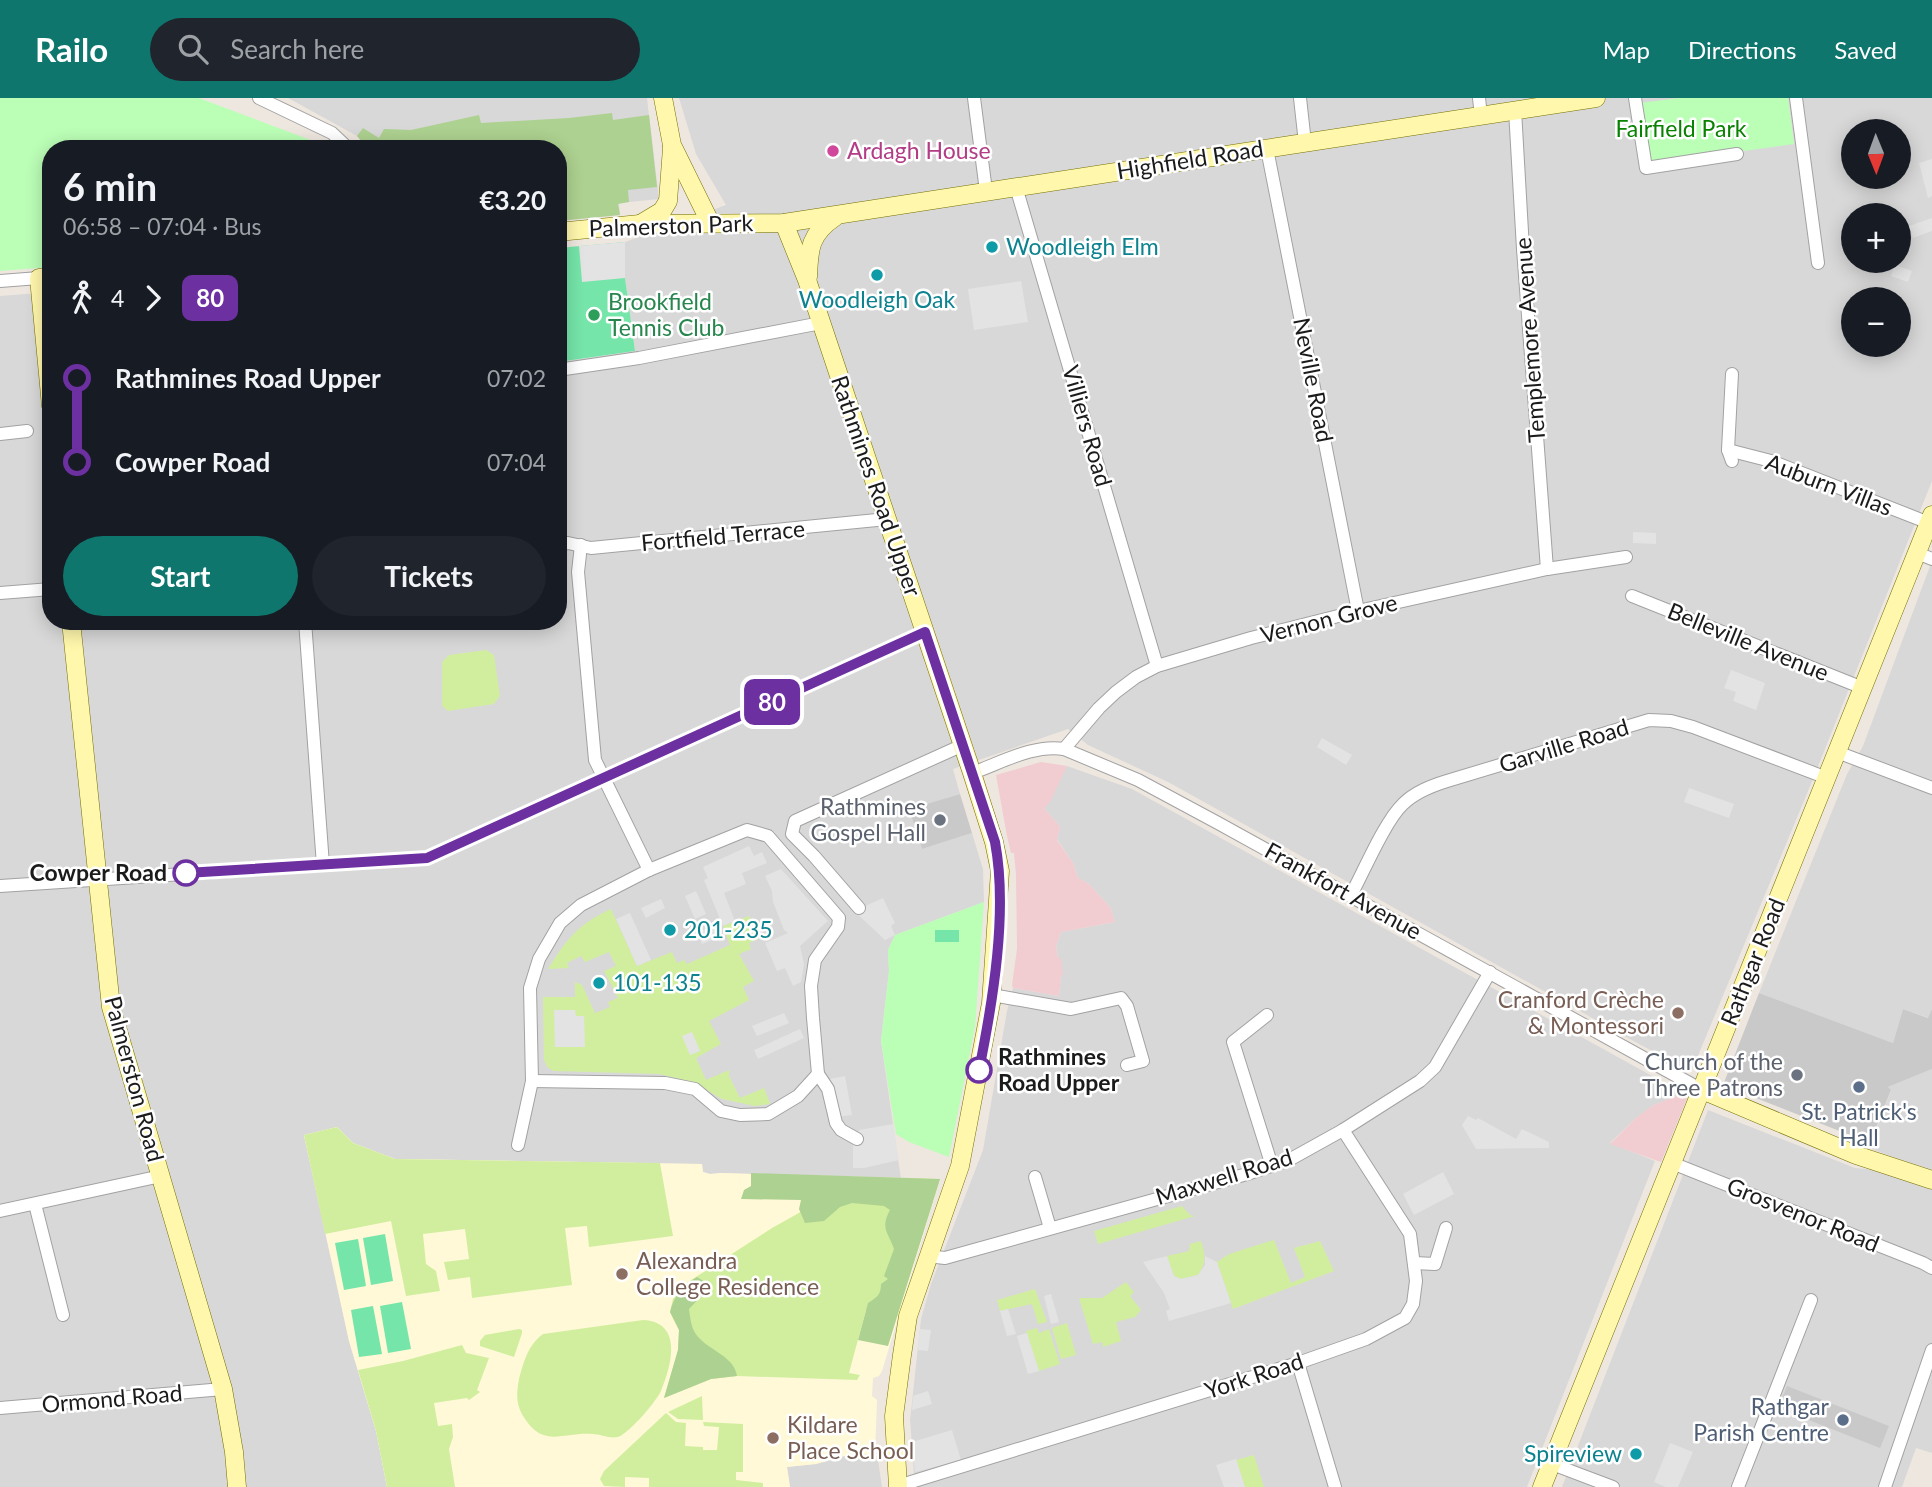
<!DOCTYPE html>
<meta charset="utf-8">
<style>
body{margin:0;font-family:Lato,sans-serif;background:#20242c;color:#f1f3f6;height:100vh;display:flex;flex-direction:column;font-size:26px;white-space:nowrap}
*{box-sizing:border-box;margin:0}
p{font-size:23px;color:#9ea1a6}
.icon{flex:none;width:38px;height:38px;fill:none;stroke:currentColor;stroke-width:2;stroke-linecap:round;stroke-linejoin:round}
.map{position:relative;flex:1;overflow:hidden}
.details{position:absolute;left:42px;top:42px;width:525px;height:490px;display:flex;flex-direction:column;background:#171b24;border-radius:28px;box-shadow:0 4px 18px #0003}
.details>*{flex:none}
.badge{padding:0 14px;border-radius:10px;font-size:24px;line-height:46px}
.needle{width:46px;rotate:179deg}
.fabs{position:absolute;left:1841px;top:21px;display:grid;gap:14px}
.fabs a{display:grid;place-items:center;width:70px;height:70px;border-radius:50%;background:#171b24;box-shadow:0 4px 18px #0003;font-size:35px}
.map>.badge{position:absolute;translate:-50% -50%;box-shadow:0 0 0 4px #fff}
.legs{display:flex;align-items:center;gap:10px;height:77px;padding:0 21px;font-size:23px}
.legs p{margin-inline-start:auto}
.headline{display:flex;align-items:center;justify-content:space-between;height:119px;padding:0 21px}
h1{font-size:38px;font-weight:700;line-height:52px}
.button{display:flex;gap:14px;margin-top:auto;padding:14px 21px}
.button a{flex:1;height:80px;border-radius:42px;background:#0f766e;color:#fff;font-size:28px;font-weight:700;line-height:80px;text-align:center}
.button a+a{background:#20242c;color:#f1f3f6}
ul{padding:0 21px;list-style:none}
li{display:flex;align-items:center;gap:24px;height:84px;font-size:26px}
li i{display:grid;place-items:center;width:10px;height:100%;margin:0 9px;background:currentColor}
li i::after{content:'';width:18px;height:18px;margin:-9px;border:5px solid;border-radius:50%;background:#171b24}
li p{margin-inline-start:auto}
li:first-child i{background:linear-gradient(#0000 50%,currentColor 0)}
li:last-child i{background:linear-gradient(currentColor 50%,#0000 0)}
header{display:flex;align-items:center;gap:42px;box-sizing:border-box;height:98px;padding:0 35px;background:#0f766e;color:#fff}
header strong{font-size:33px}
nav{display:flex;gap:38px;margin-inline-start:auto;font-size:24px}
.search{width:490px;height:63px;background:#20242c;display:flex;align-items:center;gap:18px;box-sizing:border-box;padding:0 24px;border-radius:38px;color:#9ea1a6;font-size:26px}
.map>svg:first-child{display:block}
</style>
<header>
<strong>Railo</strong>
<div class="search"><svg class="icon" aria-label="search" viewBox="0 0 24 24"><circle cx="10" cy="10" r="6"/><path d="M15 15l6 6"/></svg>Search here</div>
<nav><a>Map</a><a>Directions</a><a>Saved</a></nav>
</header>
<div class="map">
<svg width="1932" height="1389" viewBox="0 0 1932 1389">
<rect width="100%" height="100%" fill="#eee7df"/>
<!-- residential -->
<g fill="#d9d8d8" fill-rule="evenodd">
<path d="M288,0H647L659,101L619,105L620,117L558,123V51H368L357,38Z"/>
<path d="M679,0H1679L1640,6L1794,45L1788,0H1932V383L1811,686L1695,965L1692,971L1688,972L1639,946L1168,684L1088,647L1068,631L953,671L960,696L909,711L922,751L972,735L983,771L984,804L895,837L888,852L889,873L881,943L901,1081L721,1075L710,1076L703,1074L702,1066L395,1061L353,1045L337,1029L304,1038L349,1243L376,1333L387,1389H0V198L51,194V523H558V264L635,253L625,180V144L726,107L696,56ZM1853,33H1899V79H1853ZM1853,117H1899V163H1853ZM1853,201H1899V247H1853Z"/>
<path d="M1930,468H1932V911L1929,920L1903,911L1893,945L1759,895L1847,676L1863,648Z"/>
<path d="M1067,668L1132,691L1683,995L1652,1008L1636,1020L1610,1045L1655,1063L1527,1389H915L910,1322L921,1221L931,1186L983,1052L1007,913L1013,890L1059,898L1061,878L1056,848L1061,834L1115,824L1110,809L1089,786L1078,780L1073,765L1057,741L1060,729L1044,710Z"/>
<path d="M1932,971V1074L1869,1050L1891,993L1888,989Z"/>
<path d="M1708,1012L1855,1070L1932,1077V1355L1916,1350L1902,1389H1562Z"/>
<path d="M875,1356L878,1362L882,1389H790L787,1369L816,1366L848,1357Z"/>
</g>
<!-- commercial -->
<g fill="#f1ccd0">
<path d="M1041,664L1067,668L1050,704L1044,710L1060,729L1057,742L1073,765L1078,780L1089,786L1110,809L1115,824L1061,834L1056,848L1058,860H1061L1063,876L1061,878L1059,898L1013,890L1012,887L1017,851L1016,776L1014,755H1011L1007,738L996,677Z"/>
<path d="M1683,995L1688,998L1661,1064L1610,1046L1636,1020L1652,1008Z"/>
</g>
<!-- education -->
<path fill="#fff9d7" d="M337,1029L353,1045L395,1061L702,1066L703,1074L710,1076L721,1075L940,1081L882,1273L879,1278L873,1280L872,1298L877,1302L875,1356L848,1357L816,1366L787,1369L790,1389H387L376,1333L349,1243L304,1037Z"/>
<!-- religious -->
<g fill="#c9c9c9">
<path d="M960,696L972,735L922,751L909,711Z"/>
<path d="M1759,895L1893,945L1903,911L1928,920L1932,911V971L1888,989L1891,992L1870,1045L1723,987Z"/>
<path d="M1787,1288L1889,1328L1880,1350L1778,1310Z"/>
</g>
<!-- grass -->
<g fill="#d1ee9f">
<path d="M486,552L494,557L500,598L494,606L448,613L442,608V564L449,557Z"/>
<path d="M611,811L637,868L672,854L677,865L684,862L687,866L730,847L723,828L749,818L760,840L749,845L751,851L739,856L754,883L743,889L749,902L709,923L721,946L696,960L706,982L729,972V978L740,1000L764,990L770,1006L755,1008L722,1001L693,984L659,976L554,973L548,970L544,962L543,899H575V884L582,887L595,915L610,909L608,904L618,900L604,873L616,868L609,854L585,864L581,858L567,865L569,870L548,871C567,841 578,826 611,811Z"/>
<path d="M337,1029L353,1045L395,1061L660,1065L673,1138L589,1149L587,1128L565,1130L572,1187L472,1200L470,1179L448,1182L444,1164L469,1161L465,1131L423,1136L426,1166L436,1173L440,1193L406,1198L391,1123L325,1136L304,1037Z"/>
<path d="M863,1079L940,1081L897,1217L866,1212L849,1275L860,1277L857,1282L737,1278L711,1281L664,1300L678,1252L679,1232L670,1214L673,1201L685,1186L772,1130Z"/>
<path d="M1182,1108L1190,1117L1195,1118L1098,1146L1094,1133Z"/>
<path d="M1274,1142L1291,1185L1305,1179L1294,1150L1320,1143L1334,1173L1233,1211L1217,1164L1229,1156Z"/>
<path d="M1201,1143C1205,1157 1207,1164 1198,1177L1181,1181L1174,1178L1167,1158L1189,1153L1190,1146Z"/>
<path d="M1126,1184L1134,1194L1130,1198L1141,1212L1135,1219L1116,1224L1121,1243L1103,1249L1102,1244L1093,1246L1079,1200H1102Z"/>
<path d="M1035,1191L1047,1224L1038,1226L1032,1206L1000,1213L997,1202Z"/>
<path d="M643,1222C683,1224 672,1267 661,1293C655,1305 634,1329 622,1337C613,1343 602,1336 592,1336C563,1334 544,1350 525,1321C516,1308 516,1297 519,1281C524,1263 528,1247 543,1236Z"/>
<path d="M1067,1225L1076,1257L1061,1261L1052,1230Z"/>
<path d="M1037,1230L1039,1235L1049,1231L1060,1266L1039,1273L1026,1233Z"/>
<path d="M519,1231L522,1232V1235L514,1259L480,1248V1243L485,1237Z"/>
<path d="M462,1247L466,1255L489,1260L477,1292L480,1294L469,1302L467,1300L434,1305L438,1328L452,1326L453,1339L449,1351L455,1389H387L376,1333L358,1272L403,1263Z"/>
<path d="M702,1298L703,1322L678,1321L668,1314Z"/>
<path d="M666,1315L676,1324L686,1325L685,1348L703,1349V1352H717L719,1329L704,1328L703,1324L743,1326V1374H736V1382L763,1385V1389H649V1380L625,1379V1389L604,1388L600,1381L604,1373Z"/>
<path d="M1254,1357L1264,1389H1245L1236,1362Z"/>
</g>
<!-- forest -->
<g fill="#add190">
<path d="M612,15L613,22L649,17L657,89L628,92L629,104L618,106L620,117L558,123V51H368L357,38L363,30L379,40L384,31L411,32L479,17L481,25L569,20Z"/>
<path d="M751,1075L940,1081L888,1248L858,1242L868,1205C877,1199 881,1197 881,1186L888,1181L884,1178L894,1151C888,1133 880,1131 890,1112L884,1108L852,1105L840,1109L824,1123L805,1125L799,1111L801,1102L741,1101L744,1092L751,1088Z"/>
<path d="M697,1179L705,1184L708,1191L689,1211C690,1218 691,1227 694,1233C704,1252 734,1256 737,1278L711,1281L664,1300L678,1252L679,1232L670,1214C674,1198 682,1188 697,1179Z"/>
</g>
<!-- park -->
<g fill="#bbfeb6">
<path d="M0,0H199L313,43L322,51H51V169L0,173Z"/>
<path d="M1679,0H1788L1794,46L1648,66L1640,5Z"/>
<path d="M984,804L975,929L949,1059L909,1044L896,1036L881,943L889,873L888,852L895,837Z"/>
</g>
<!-- pitch -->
<g fill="#75e5a9">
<path d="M625,144V180L635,253L558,264V150Z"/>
<rect x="935" y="832" width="24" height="12"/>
<path d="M385,1136L393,1183L371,1187L363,1140Z"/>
<path d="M358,1141L366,1188L344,1192L335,1145Z"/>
<path d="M402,1204L411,1251L388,1255L380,1208Z"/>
<path d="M373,1208L382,1256L359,1259L351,1212Z"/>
</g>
<!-- parking -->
<g fill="#e3e3e3">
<path d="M1932,61V98L1928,100L1919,65Z"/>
<path d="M1932,120V133L1913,140L1909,128Z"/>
<path d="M625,144V180L582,184L579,148Z"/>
<path d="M1895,167L1912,173L1908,184L1891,178Z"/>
<path d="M1021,183L1028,224L974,232L968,191Z"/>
<path d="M1633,434L1656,435V446L1633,445Z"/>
<path d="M1731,572L1765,585L1756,612L1733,603L1736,594L1724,590Z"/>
<path d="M1322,640L1352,657L1346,667L1317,649Z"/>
<path d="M1689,690L1734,706L1729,720L1684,704Z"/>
<path d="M749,748L754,758L762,754L767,765L742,775L746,786L724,795L735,823L723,828L704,782L708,780L703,769Z"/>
<path d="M781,771L828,823L800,848L804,866L801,884L793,888L785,870L777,873L765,845L788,835L784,832L773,804L772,793L765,778Z"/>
<path d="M696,793L706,816L695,821L685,798Z"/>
<path d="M883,800L895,825L891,828L895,837L885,842L854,813Z"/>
<path d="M661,801L665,810L646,820L641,810Z"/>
<path d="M630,815L651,862L637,868L616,821Z"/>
<path d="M714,828L719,839L702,846L697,834Z"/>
<path d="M554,912H575L576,918H584L585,949H555Z"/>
<path d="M784,915L789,925L757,938L752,928Z"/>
<path d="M800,931L804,940L758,961L754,952Z"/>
<path d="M692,934L700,953L690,957L682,938Z"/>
<path d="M845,978L852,1017L837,1019L830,981Z"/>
<path d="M1468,1018L1476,1022L1478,1020L1516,1041L1522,1031L1549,1044V1050L1476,1051L1462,1027Z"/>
<path d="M893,1026L899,1062L864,1070H853V1044L857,1041L859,1032Z"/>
<path d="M1443,1074L1454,1096L1414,1117L1403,1096Z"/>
<path d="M1167,1158L1174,1178L1181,1181L1198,1177L1205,1167V1158L1217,1164L1231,1205L1169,1223L1166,1213L1170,1211L1164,1195L1143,1164Z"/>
<path d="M1051,1196L1059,1224L1051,1226L1044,1198Z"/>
<path d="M1008,1211L1016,1236L1007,1238L1000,1213Z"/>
<path d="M920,1231L931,1232L928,1253L917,1252Z"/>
<path d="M1027,1235L1039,1273L1028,1276L1017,1238Z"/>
<path d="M928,1293L932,1306L912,1312L913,1298Z"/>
<path d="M952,1332L961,1362L915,1374L912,1344Z"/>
<path d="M1670,1345L1693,1354L1678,1389H1666L1654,1384Z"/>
<path d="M1236,1361L1245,1389H1224L1216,1367Z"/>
</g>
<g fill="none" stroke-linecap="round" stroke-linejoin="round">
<defs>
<g id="street">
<path d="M259,0L332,35L349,51"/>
<path d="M974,0L986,93"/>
<path d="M1300,0L1305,45"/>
<path d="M1479,0L1481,18"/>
<path d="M1635,0L1646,70L1737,56"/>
<path d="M1796,0L1818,165"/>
<path d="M1515,12L1523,151L1547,471"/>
<path d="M1267,51L1358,513"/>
<path d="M1016,89L1157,568"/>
<path d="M0,183L39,180"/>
<path d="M558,272L639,260L821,225"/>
<path d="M0,336L27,333"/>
<path d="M1728,352L1771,363L1929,425"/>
<path d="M1732,363L1728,352L1732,276"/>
<path d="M558,446L568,445L591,450L887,421"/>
<path d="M581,447L578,474L595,662L649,772"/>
<path d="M1917,455L1932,461"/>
<path d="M0,495L51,491"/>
<path d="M1632,498L1863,590"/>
<path d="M305,523L323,767"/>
<path d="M1064,651L1099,610L1116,594L1136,579L1157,568L1251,540L1358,513L1547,471L1626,459"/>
<path d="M1837,654L1932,690"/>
<path d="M972,675C1001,665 1033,646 1064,651L1138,682L1218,725L1702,992"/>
<path d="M0,788L427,760L925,534"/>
<path d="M1351,797C1364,773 1385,723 1403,706C1415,694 1431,688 1447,683L1649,622L1671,623L1693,629L1827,680"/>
<path d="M859,810L814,758L792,736L795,723L963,647"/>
<path d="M992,897L1071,911L1121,900L1127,908L1143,963L1127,967"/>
<path d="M1267,917L1233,944L1272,1068"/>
<path d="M532,983L665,985L695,991L721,1013L740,1017L768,1016L798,998L818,976"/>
<path d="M518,1047L532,983L530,890L539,861L560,825L581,807L649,772L747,732L768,738L839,820L838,829L815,862L811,888L813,920L818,976L828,991L836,1025L841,1032L857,1041"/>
<path d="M1672,1065L1923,1165L1932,1170"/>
<path d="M1035,1079L1050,1130"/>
<path d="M35,1106L63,1217"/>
<path d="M0,1113L161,1078"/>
<path d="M927,1158L945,1160L1247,1076L1289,1062L1343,1032L1420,983L1435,969L1490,874"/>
<path d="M1414,1165L1435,1166L1446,1130"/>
<path d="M1298,1265L1335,1389"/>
<path d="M0,1310L223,1291"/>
<path d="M1552,1366L1613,1389"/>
<path d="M898,1388L1298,1265L1366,1241L1405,1220L1413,1206L1416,1183L1410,1136L1343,1032"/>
<path d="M1738,1389L1811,1202"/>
<path d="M1885,1389L1932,1252"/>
</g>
<g id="secondary">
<path d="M663,0L672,47L710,124"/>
<path d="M642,125L662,113L668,103L672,50"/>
<path d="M784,125L807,182L972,675L994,744L1000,773L991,905L960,1068L908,1218L902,1257L894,1318L898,1389"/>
<path d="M558,134L640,126L784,125L1596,0"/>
<path d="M51,179L39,180L51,308"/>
<path d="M808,179C809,150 810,136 835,119"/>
<path d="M71,523L111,909L223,1291L234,1354L237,1389"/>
<path d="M1702,992L1856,1057L1932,1082"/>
<path d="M1542,1389L1932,417"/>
</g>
</defs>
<!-- street casing -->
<use href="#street" stroke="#a2a2a2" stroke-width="14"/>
<!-- secondary casing -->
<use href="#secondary" stroke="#747000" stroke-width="19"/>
<!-- street -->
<use href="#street" stroke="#fff" stroke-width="12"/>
<!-- secondary -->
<use href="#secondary" stroke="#fff7ac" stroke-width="18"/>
</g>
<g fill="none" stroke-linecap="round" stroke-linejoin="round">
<defs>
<path id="line-1" d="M186,775L427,760L925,534L995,744C1008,813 993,903 979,972"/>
</defs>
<!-- line-1 casing -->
<use href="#line-1" stroke="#fff" stroke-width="16"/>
<!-- line-1 -->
<use href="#line-1" stroke="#6c30a1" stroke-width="10"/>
</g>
<!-- markers -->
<circle fill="#d1479c" stroke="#fff" stroke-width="2.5" cx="833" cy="53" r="7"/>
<g fill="#0f9aa8" stroke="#fff" stroke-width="2.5">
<circle cx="992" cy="149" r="7"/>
<circle cx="877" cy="177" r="7"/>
<circle cx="670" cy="832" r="7"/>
<circle cx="599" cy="885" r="7"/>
<circle cx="1636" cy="1356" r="7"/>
</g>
<circle fill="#2e9e5b" stroke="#fff" stroke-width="2.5" cx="594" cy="217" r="7"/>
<g fill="#6b7280" stroke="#fff" stroke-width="2.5">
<circle cx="940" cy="722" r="7"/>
<circle cx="1797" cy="977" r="7"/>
</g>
<g fill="#fff" stroke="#6c30a1" stroke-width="3.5">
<circle cx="186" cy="775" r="12"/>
<circle cx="979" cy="972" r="12"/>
</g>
<g fill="#8d6e63" stroke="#fff" stroke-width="2.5">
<circle cx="1678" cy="915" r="7"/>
<circle cx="622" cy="1176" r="7"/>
<circle cx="773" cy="1340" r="7"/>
</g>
<g fill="#5c6f8a" stroke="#fff" stroke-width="2.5">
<circle cx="1859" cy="989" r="7"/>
<circle cx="1843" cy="1322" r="7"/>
</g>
<g text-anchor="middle" stroke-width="5" stroke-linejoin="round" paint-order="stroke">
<!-- park labels -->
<g font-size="23" fill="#098101" stroke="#fff">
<text x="1681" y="39">Fairfield Park</text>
</g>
<!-- hotel labels -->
<g font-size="23" fill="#b23c85" stroke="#fff" text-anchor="start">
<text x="847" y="61">Ardagh House</text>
</g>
<!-- street labels -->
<g font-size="23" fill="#1b1b1b" stroke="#fff">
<text transform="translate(1190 62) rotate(-9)" y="8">Highfield Road</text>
<text transform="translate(671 128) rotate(-2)" y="8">Palmerston Park</text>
<text transform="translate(1530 242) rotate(-94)" y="8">Templemore Avenue</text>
<text transform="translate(1313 282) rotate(79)" y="8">Neville Road</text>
<text transform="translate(1087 328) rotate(74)" y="8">Villiers Road</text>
<text transform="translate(1829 387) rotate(21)" y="8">Auburn Villas</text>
<text transform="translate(876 388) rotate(71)" y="8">Rathmines Road Upper</text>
<text transform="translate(723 438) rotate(-5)" y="8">Fortfield Terrace</text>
<text transform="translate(1329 521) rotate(-14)" y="8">Vernon Grove</text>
<text transform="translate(1748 544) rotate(22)" y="8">Belleville Avenue</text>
<text transform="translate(1564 648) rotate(-17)" y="8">Garville Road</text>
<text transform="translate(1343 793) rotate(29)" y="8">Frankfort Avenue</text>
<text transform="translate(1753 864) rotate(-68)" y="8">Rathgar Road</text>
<text transform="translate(134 981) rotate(75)" y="8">Palmerston Road</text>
<text transform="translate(1224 1079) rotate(-17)" y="8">Maxwell Road</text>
<text transform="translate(1803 1117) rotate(22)" y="8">Grosvenor Road</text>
<text transform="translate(1254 1278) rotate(-18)" y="8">York Road</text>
<text transform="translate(112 1301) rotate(-5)" y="8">Ormond Road</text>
</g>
<!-- culture labels -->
<g font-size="23" fill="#0d838f" stroke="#fff" text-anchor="start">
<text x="1006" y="157">Woodleigh Elm</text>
<text x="877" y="210" text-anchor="middle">Woodleigh Oak</text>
<text x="684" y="840">201-235</text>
<text x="613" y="893">101-135</text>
<text x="1622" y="1364" text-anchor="end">Spireview</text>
</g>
<!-- leisure labels -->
<g font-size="23" fill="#27864d" stroke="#fff" text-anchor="start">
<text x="608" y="212">Brookfield<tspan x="608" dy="26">Tennis Club</tspan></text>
</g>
<!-- worship labels -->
<g font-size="23" fill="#5b616d" stroke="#fff" text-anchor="end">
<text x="926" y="717">Rathmines<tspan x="926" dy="26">Gospel Hall</tspan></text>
<text x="1783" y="972">Church of the<tspan x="1783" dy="26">Three Patrons</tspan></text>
</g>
<!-- stop labels -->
<g font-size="23" font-weight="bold" fill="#1b1b1b" stroke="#fff" text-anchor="end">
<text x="167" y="783">Cowper Road</text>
<text x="998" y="967" text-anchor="start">Rathmines<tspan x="998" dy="26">Road Upper</tspan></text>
</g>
<!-- education labels -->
<g font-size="23" fill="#785e54" stroke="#fff" text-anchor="start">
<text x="1664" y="910" text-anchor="end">Cranford Crèche<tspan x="1664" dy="26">&amp; Montessori</tspan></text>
<text x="636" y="1171">Alexandra<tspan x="636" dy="26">College Residence</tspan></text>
<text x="787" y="1335">Kildare<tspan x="787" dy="26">Place School</tspan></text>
</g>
<!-- service labels -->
<g font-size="23" fill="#4e5e75" stroke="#fff">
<text x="1859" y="1022">St. Patrick's<tspan x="1859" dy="26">Hall</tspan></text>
<text x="1829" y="1317" text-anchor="end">Rathgar<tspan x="1829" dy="26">Parish Centre</tspan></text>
</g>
</g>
</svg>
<div class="fabs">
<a><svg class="needle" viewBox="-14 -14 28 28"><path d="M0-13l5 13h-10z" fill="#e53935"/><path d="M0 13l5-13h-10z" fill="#9ea1a6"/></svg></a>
<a>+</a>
<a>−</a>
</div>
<b class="badge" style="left:772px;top:604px;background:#6c30a1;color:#fff">80</b>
<section class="details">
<div class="headline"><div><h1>6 min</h1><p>06:58 – 07:04 · Bus</p></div><b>€3.20</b></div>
<div class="legs"><svg class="icon" aria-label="walk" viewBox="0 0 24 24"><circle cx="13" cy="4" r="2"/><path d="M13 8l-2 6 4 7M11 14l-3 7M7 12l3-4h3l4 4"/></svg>4<svg class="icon" aria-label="forward" viewBox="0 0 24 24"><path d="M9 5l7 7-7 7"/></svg><b class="badge" style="background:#6c30a1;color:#fff">80</b></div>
<ul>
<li><i style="color:#6c30a1"></i><b>Rathmines Road Upper</b><p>07:02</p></li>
<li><i style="color:#6c30a1"></i><b>Cowper Road</b><p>07:04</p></li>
</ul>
<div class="button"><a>Start</a><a>Tickets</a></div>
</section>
</div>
